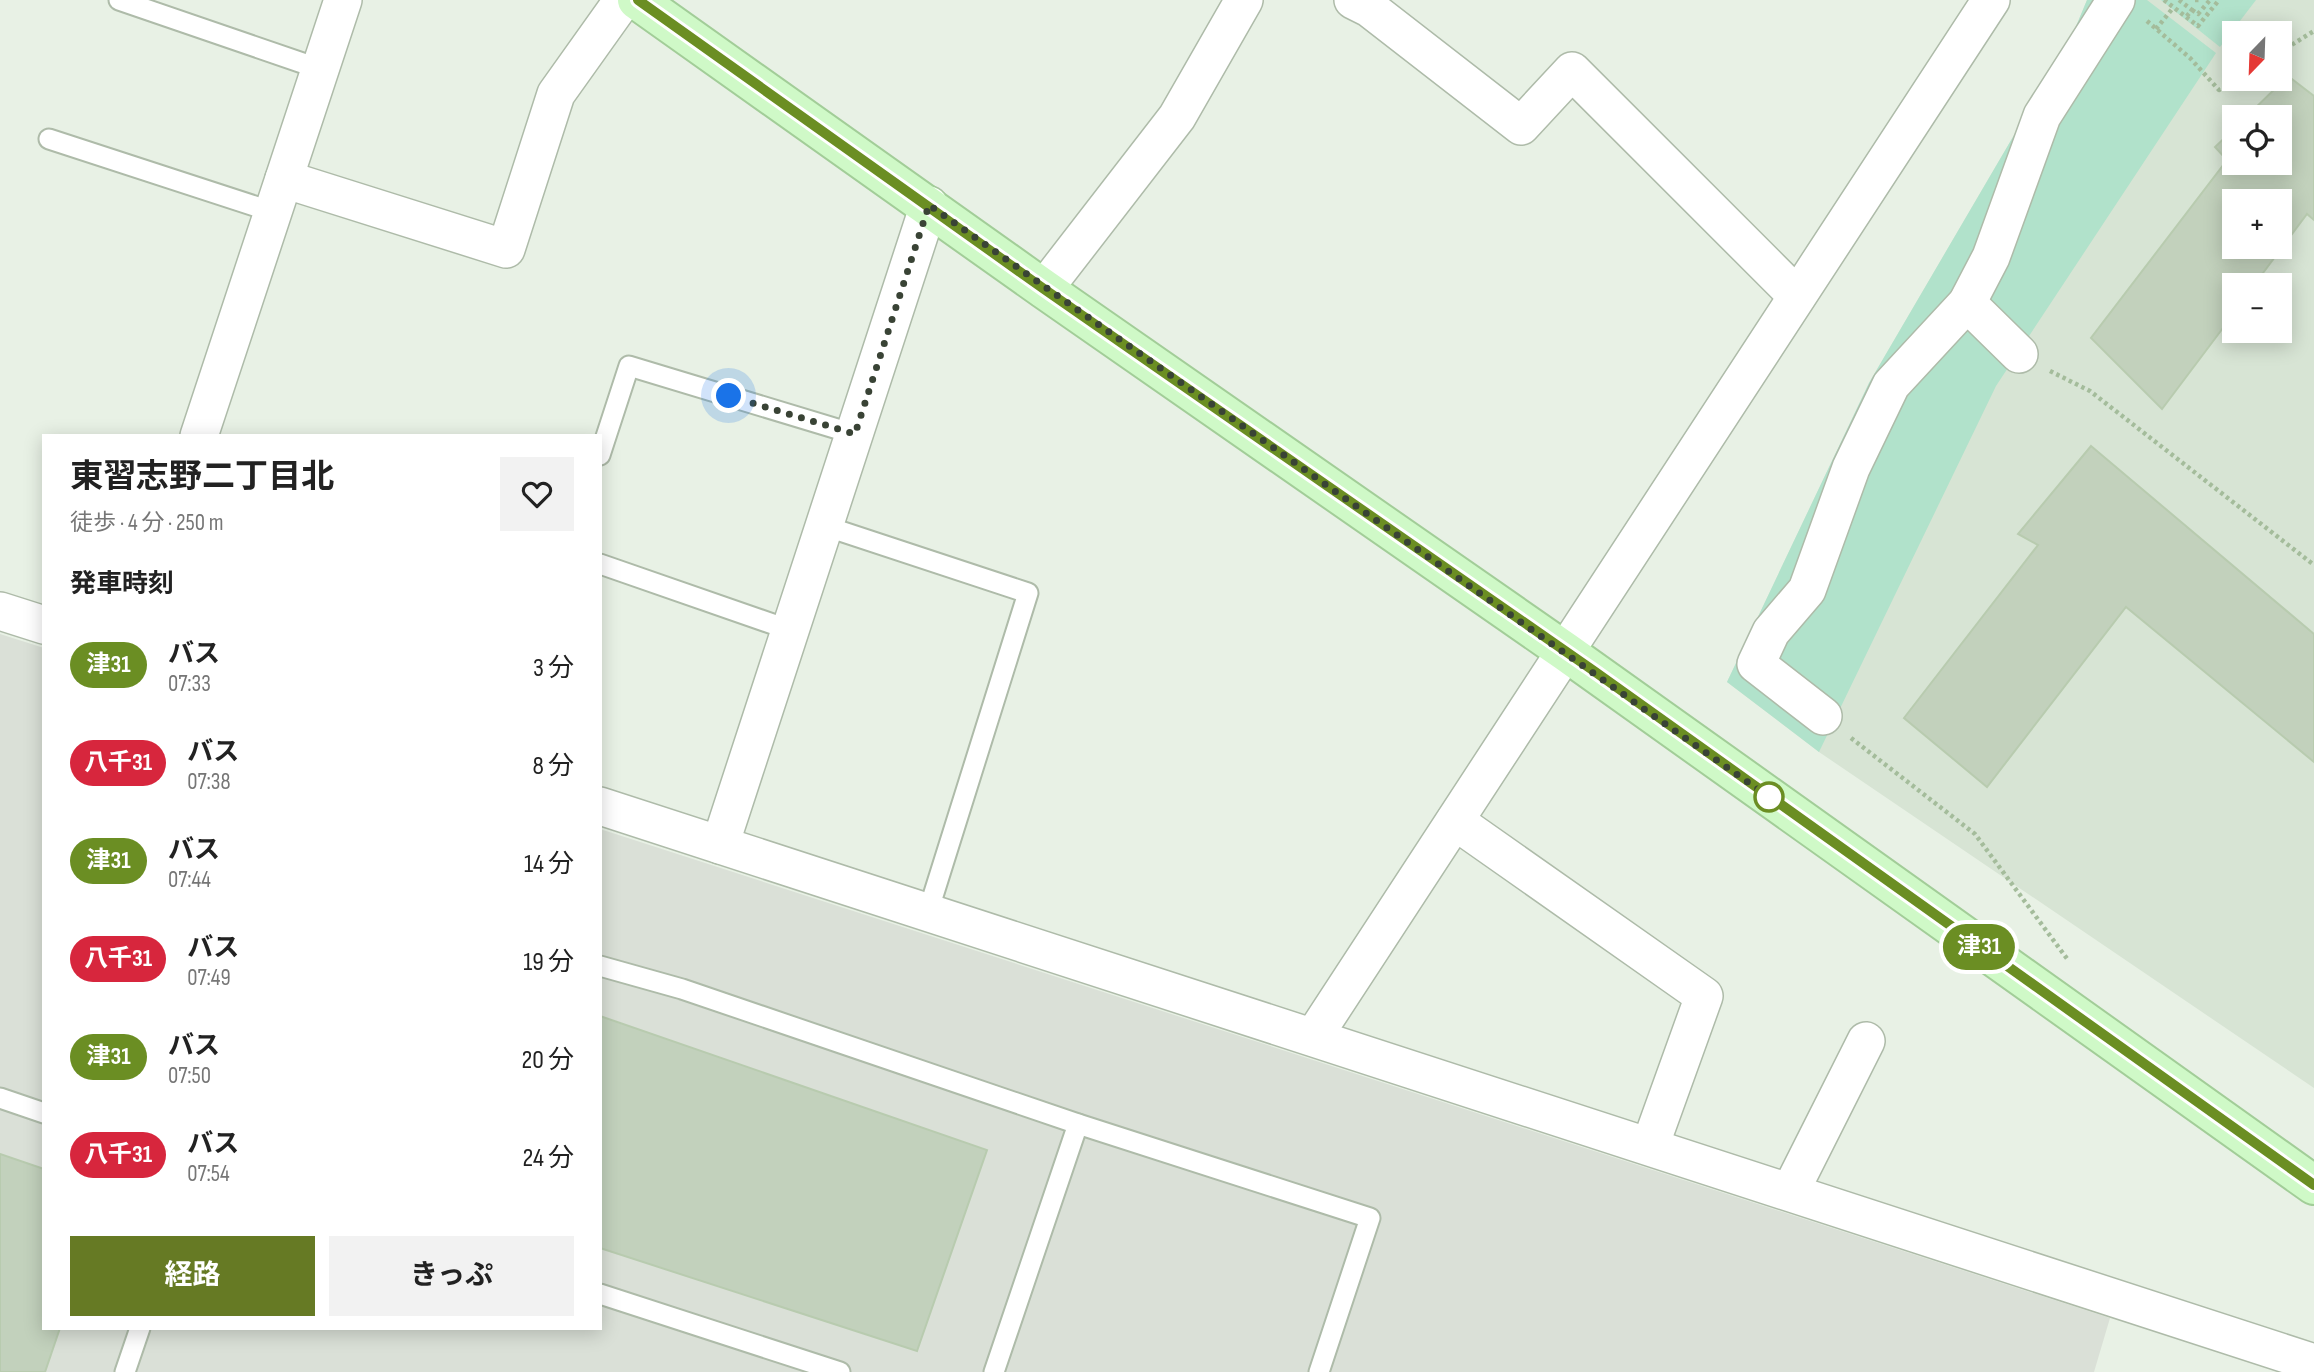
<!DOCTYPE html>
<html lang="ja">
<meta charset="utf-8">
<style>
body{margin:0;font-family:"Sofia Sans Condensed","Noto Sans JP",sans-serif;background:#f2f2f2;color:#222;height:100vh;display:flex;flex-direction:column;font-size:26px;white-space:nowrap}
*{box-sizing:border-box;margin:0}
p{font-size:23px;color:#767676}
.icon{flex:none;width:38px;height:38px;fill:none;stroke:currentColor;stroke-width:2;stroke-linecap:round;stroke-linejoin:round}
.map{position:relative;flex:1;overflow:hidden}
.panel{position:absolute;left:42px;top:434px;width:560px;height:896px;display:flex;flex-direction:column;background:#fff;border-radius:0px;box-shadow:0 4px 18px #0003}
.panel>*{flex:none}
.badge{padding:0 14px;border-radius:23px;font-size:24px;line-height:46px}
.needle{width:46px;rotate:203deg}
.tools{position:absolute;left:2222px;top:21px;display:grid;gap:14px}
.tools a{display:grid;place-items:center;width:70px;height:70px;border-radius:0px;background:#fff;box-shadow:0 4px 18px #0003;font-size:35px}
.you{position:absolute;width:35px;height:35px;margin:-18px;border:5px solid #fff;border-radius:50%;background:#1a73e8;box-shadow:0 0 0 10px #1a73e833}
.map>.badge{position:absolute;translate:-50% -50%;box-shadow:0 0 0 4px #fff}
h2{padding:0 28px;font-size:26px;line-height:63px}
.round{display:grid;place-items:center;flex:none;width:74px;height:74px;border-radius:0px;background:#f2f2f2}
.overview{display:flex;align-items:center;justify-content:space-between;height:119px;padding:0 28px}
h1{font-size:33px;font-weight:700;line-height:52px}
.button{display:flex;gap:14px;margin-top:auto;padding:14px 28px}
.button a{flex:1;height:80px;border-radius:0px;background:#667a24;color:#fff;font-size:28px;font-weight:700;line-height:80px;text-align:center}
.button a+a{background:#f2f2f2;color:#222}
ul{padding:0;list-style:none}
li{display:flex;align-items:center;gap:21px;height:98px;padding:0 28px}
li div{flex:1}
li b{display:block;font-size:26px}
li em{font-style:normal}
li .badge{min-width:77px;font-weight:700;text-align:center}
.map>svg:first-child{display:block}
</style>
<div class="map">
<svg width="2314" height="1372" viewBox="0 0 2314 1372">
<rect width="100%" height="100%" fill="#e8f1e5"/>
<!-- residential -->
<path fill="#d7e4d4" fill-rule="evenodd" d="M2087,0H2314V1088L1819,752L1727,682L1869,383L2072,36ZM2235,33H2280V79H2235ZM2235,117H2280V163H2235ZM2235,201H2280V247H2235ZM2235,285H2280V331H2235Z"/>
<!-- industrial -->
<path fill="#dae0d7" d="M0,634L44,648V1328H600V829L2110,1318L2094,1372H0Z"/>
<!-- green -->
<g fill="#b1e2cb">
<path d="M2087,0H2147L2216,53L1996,386L1819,752L1727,682L1869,383L2072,36Z"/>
<path d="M2161,0H2256L2220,47Z"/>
</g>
<!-- building -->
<g fill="#c2d1bc" stroke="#b8cbaf" stroke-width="2" fill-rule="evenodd">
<path d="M2288,76L2314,96V220L2307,214L2254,285H2235V312L2162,409L2091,338L2227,160L2215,147L2235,128V163H2280V117H2246ZM2235,201H2280V247H2235Z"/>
<path d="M2091,446L2314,634V762L2126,607L1987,787L1904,718L2038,545L2018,534Z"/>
<path d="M600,1016L987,1150L917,1351L600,1248Z"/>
<path d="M0,1154L44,1169V1328H60L45,1372H0Z"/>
</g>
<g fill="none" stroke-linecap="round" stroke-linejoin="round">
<defs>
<g id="lane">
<path d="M119,0L320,69"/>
<path d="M49,139L273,212"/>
<path d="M600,455L629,366L854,434"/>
<path d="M825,526L1028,593L928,912"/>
<path d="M600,564L790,630"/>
<path d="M600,966L682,989L1078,1124L1370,1218L1319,1372"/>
<path d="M0,1098L44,1113"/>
<path d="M600,1294L840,1372"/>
<path d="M125,1372L140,1328"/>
<path d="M994,1372L1078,1124"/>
</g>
<g id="street">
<path d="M1353,0L1369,8L1521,126L1572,71L1797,296"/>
<path d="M284,179L506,249L556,94L623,0"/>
<path d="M1044,289L1177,117L1244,0"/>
<path d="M1967,303L2019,354"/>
<path d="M199,436L343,0"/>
<path d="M0,611L44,625"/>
<path d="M1823,716L1756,664L1771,632L1807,590L1851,468L1891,385L1967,303L1991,257L2042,116L2116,0"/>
<path d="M600,806L2314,1363"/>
<path d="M1455,821L1704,996L1650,1146"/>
<path d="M720,845L929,205"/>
<path d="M1314,1036L1991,0"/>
<path d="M1790,1192L1866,1041"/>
</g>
<path id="secondary" d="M637,0L1044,289L1566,652L2314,1185"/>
</defs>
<!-- lane casing -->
<use href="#lane" stroke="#aebba9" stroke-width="23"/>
<!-- street casing -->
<use href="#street" stroke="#aebba9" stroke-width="40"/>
<!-- secondary casing -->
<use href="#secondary" stroke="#a2cd98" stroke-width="42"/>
<!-- path -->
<g stroke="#a4bc9b" stroke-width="4.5" stroke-dasharray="3.5 3.5" stroke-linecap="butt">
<path d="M2164,0L2198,26L2219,0"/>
<path d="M2179,0L2192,10L2186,17"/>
<path d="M2195,0H2199"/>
<path d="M2192,10L2198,14L2210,0"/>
<path d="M2147,21L2190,58L2219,90L2237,79"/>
<path d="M2156,29L2173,8"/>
<path d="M2280,52L2314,31"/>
<path d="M2050,371L2090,391L2314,565"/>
<path d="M1851,738L1975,834L2068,960"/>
</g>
<!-- lane -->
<use href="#lane" stroke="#fff" stroke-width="19"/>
<!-- street -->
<use href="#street" stroke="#fff" stroke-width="37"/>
<!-- secondary -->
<use href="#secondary" stroke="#cff9c7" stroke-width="38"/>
</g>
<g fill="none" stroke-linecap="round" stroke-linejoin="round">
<defs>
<path id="line" d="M638,0L1044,289L1594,671L2314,1185"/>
</defs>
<!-- line casing -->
<use href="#line" stroke="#fff" stroke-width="16"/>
<!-- line -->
<use href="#line" stroke="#6b8e23" stroke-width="10"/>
<!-- walk -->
<path stroke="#394335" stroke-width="7" stroke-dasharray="0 12.6" d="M729,396L855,434L929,205L1769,797"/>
</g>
<!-- markers -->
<circle fill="#fff" stroke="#6b8e23" stroke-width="3.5" cx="1769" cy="797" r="14"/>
</svg>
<div class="tools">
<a><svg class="needle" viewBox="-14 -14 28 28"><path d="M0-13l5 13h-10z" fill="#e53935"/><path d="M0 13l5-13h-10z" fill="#767676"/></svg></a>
<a><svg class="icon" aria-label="locate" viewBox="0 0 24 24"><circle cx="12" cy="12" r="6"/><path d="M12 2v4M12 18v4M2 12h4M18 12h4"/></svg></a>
<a>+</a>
<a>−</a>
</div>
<div class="you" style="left:729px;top:396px"></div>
<b class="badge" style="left:1979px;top:947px;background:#6b8e23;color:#fff">津31</b>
<section class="panel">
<div class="overview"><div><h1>東習志野二丁目北</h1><p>徒歩 · 4 分 · 250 m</p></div><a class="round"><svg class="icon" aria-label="heart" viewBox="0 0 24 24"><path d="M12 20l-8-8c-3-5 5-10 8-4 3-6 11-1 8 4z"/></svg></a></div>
<h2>発車時刻</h2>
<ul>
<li><span class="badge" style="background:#6b8e23;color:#fff">津31</span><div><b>バス</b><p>07:33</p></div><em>3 分</em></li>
<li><span class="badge" style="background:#d7263d;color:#fff">八千31</span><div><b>バス</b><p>07:38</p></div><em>8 分</em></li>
<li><span class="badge" style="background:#6b8e23;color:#fff">津31</span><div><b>バス</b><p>07:44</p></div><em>14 分</em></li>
<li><span class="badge" style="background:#d7263d;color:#fff">八千31</span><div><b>バス</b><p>07:49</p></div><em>19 分</em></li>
<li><span class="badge" style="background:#6b8e23;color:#fff">津31</span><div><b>バス</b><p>07:50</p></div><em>20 分</em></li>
<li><span class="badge" style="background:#d7263d;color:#fff">八千31</span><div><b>バス</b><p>07:54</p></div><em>24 分</em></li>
</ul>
<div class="button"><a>経路</a><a>きっぷ</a></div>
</section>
</div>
